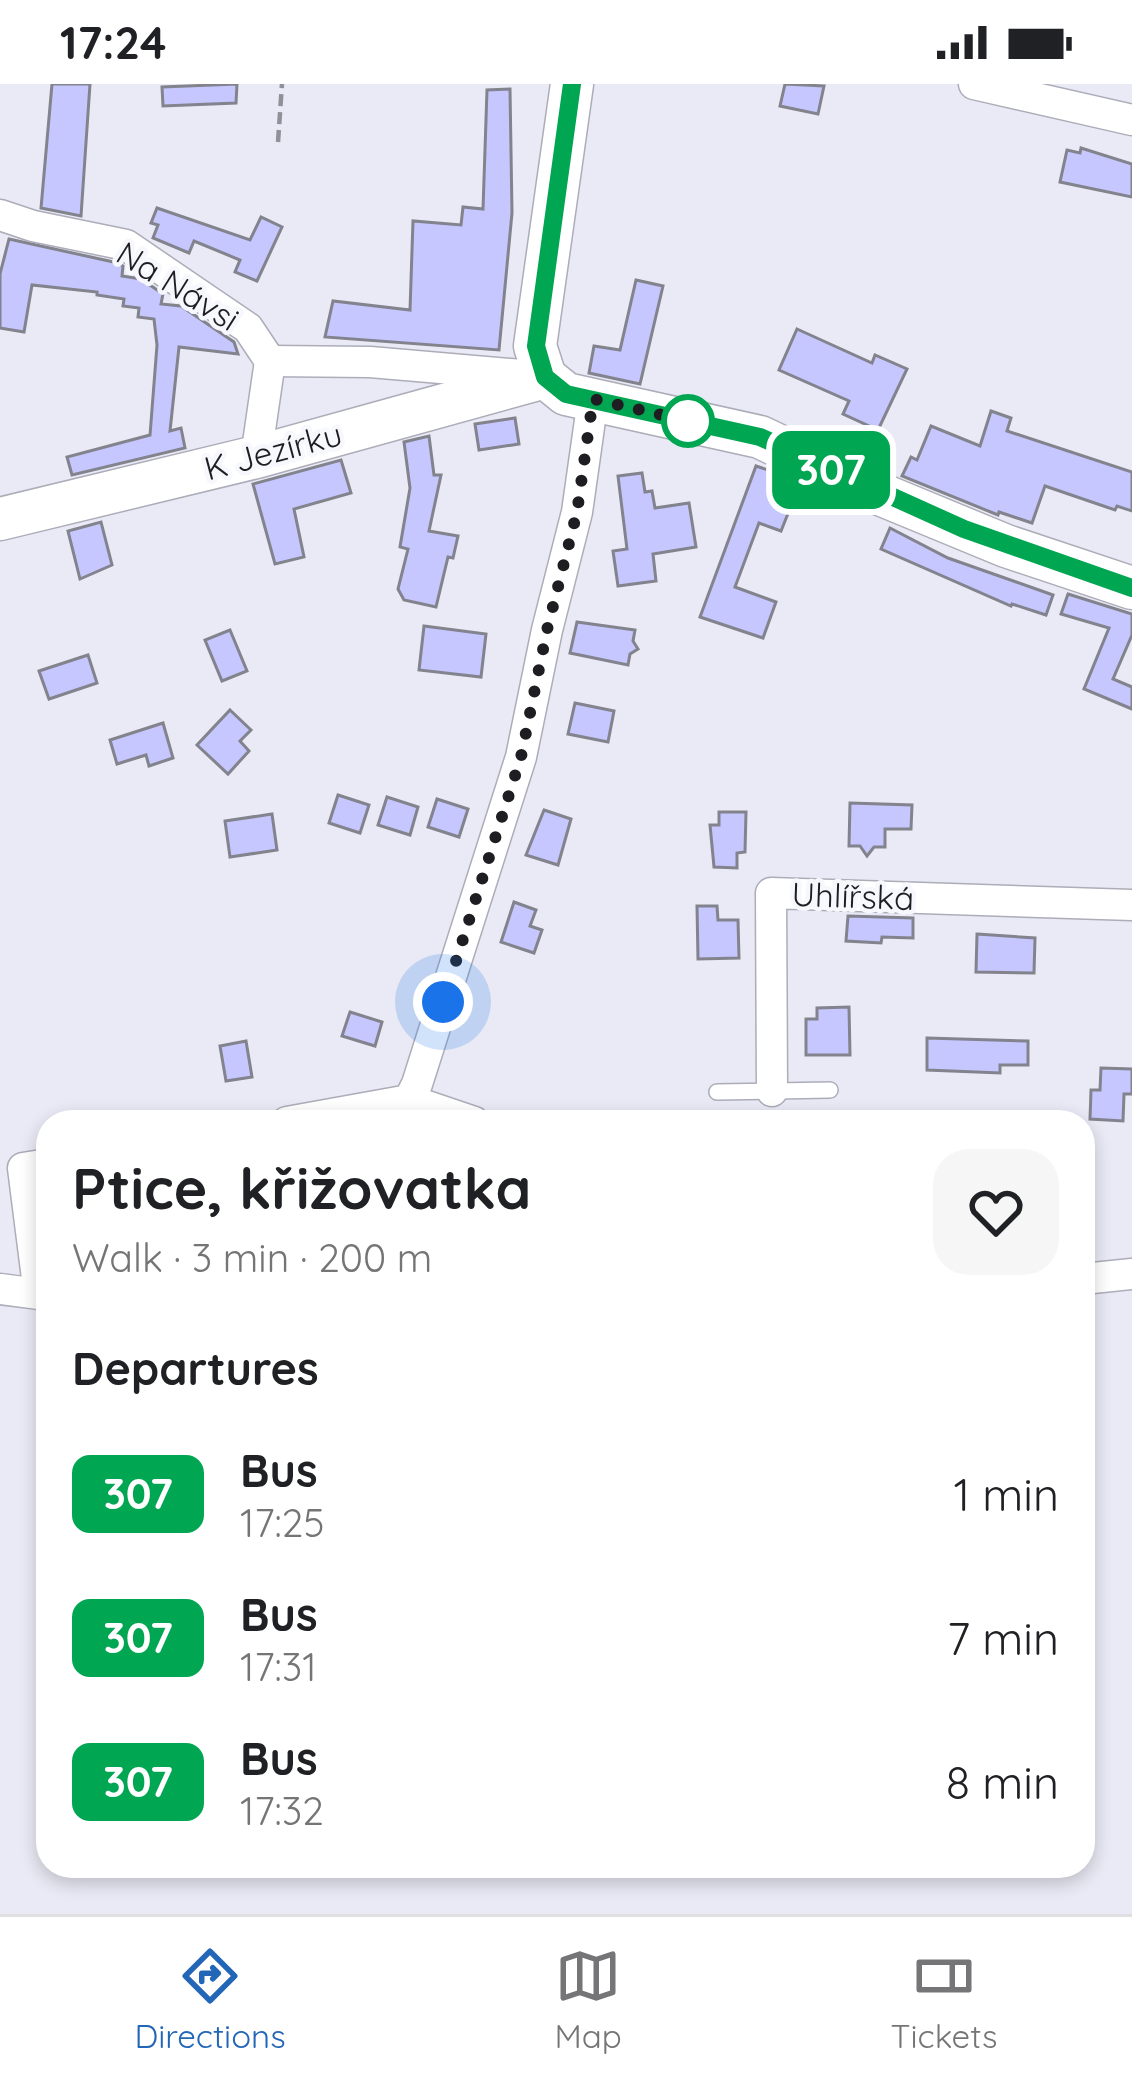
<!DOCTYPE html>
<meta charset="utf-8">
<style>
body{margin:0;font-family:Quicksand,sans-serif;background:#f6f6f6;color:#202124;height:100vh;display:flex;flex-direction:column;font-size:45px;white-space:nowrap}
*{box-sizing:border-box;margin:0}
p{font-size:39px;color:#757577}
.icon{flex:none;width:66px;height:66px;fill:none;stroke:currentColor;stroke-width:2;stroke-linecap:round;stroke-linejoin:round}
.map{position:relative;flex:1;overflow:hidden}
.details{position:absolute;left:36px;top:1026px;width:1059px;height:768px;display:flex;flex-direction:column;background:#fff;border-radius:36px;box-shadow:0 6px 18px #0003}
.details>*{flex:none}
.badge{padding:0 24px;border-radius:18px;font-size:42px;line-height:78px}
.you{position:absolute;width:60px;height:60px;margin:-30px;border:9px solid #fff;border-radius:50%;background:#1a73e8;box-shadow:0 0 0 18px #1a73e833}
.map>.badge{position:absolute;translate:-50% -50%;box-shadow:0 0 0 6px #fff}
h2{padding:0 36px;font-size:45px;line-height:108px}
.round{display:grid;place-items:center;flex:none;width:126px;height:126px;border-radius:36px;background:#f6f6f6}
.headline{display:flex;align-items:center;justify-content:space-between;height:204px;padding:0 36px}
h1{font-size:57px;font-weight:700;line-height:90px}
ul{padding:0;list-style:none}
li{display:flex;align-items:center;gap:36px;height:144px;padding:0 36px}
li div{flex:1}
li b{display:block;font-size:45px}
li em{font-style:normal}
li .badge{min-width:132px;font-weight:700;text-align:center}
.status{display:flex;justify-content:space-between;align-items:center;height:84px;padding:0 60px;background:#fff;direction:ltr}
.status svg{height:33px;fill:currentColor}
.tabs{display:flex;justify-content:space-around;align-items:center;height:168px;border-top:3px solid #e0e0e0;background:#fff;font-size:33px;color:#757577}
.tabs a{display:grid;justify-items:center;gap:6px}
.tabs .on{color:#2266b7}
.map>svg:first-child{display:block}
</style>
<div class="status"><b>17:24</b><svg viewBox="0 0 49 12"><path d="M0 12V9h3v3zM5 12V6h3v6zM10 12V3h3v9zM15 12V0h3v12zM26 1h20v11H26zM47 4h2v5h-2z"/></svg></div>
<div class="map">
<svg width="1132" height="1830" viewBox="0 0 1132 1830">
<rect width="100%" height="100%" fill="#e9eaf5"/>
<!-- building -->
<g fill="#c5c7fe" stroke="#82838d" stroke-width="3">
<path d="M52,0H90L81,132L41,124Z"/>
<path d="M237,0L236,19L163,22L162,3Z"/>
<path d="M785,0L824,2L818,30L780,22Z"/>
<path d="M510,5L512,129L499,266L325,253L333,217L410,226L413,137L461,141L463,123L483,125L487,6Z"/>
<path d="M1081,64L1132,80V113L1060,98L1067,66L1080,69Z"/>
<path d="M157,124L250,156L261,133L282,143L257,197L235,188L240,176L194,157L189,169L153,154L158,141L151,139Z"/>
<path d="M9,155L118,179L123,182L122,192L141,195L163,210L161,220L181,222L234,258L238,270L179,263L170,347L181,344L185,364L72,391L67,373L150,351L157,261L154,235L138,233L139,224L123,222L124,215L97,211V208L32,201L24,248L0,244V190Z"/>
<path d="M636,196L663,202L640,300L589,289L594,262L620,266Z"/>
<path d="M797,245L872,279L875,271L907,285L878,346L843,330L849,317L779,286Z"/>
<path d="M991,327L1011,334L1007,347L1132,388V427L1117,422L1115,426L1045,402L1032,439L999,428L998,431L902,392L911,373L917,376L931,342L980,362Z"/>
<path d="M515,334L519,360L479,366L475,340Z"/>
<path d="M429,352L434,391H441L429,447L458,452L453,474L448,473L436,523L404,516L398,505L408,465L400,463L410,404L404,358Z"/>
<path d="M341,376L351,409L294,425L304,473L275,480L253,400Z"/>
<path d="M756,382L777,389L772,404L788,410L783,425L789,427L781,447L759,439L735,503L776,518L763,554L700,533Z"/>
<path d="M642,389L645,408L652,407L655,424L689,419L696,463L653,470L656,497L618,502L613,467L627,465L618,392Z"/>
<path d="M101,438L112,481L80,495L68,447Z"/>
<path d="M890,444L948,474L1053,511L1046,531L1012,520L1011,522L881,465Z"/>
<path d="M1068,510L1132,530V551L1113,595L1132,603V625L1084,605L1109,544L1061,530Z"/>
<path d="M577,538L635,546L633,557L638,565L630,570L628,581L570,569Z"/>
<path d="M424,542L486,550L481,593L419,586Z"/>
<path d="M230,546L247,587L222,597L205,556Z"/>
<path d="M88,571L97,599L49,615L39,587Z"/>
<path d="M575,619L614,627L608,658L568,650Z"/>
<path d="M230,626L251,646L240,657L249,667L228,690L197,661Z"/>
<path d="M163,639L173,674L149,682L146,671L117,680L110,656Z"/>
<path d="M338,711L369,721L360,749L329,739Z"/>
<path d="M387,713L418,723L410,751L378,741Z"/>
<path d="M437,715L468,725L459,753L428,743Z"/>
<path d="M850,719L912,721L911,745H885V763H874L867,772L860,762H849Z"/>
<path d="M544,726L571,735L558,781L526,771Z"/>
<path d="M719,728H746L745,768L737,769V784L714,783L710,741H719Z"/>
<path d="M272,730L277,766L230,773L225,737Z"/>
<path d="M514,818L536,826L530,842L542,846L534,869L501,858Z"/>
<path d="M697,822H717L718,836H738L739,874L698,875Z"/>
<path d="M848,832L913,834V854L882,853L881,859L846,857Z"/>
<path d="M977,850L1035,854L1034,889L976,888Z"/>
<path d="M849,923L850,971H806V935H817V924Z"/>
<path d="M350,928L382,938L375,962L342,952Z"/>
<path d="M927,954L1028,957V981H1000V989L927,986Z"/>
<path d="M246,957L252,993L226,997L220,962Z"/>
<path d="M1101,984L1132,985V1010H1124L1123,1037L1090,1035L1091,1006H1100Z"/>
</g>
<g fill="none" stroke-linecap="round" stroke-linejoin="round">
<defs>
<path id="lane" d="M717,1008L830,1006"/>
<g id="street">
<path d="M974,0L1132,36"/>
<path d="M0,131L33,142L126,161L248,244L270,277L256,373"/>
<path d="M270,277L370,278L522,291"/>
<path d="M772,1007L771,809L1132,821"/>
<path d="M409,1016L474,1038"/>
<path d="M287,1038L409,1016L417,1000L521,673L547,546L577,428L593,315"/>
<path d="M1083,1195L1132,1190"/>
<path d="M0,1205L39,1210L23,1084L48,1080"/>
</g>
<g id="secondary">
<path d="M572,0L535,262L545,293L566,310L760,353L880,410L1006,462L1132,504"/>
<path d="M0,435L256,373L545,293"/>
</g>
</defs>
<!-- lane casing -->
<use href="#lane" stroke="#acadb8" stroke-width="18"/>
<!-- street casing -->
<use href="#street" stroke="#acadb8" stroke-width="33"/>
<!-- secondary casing -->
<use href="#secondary" stroke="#acadb8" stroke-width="45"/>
<!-- path -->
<path stroke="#909098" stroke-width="4.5" stroke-dasharray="12 6" stroke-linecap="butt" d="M278,58L282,0"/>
<!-- lane -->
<use href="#lane" stroke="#fff" stroke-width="15"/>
<!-- street -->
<use href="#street" stroke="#fff" stroke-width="30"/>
<!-- secondary -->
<use href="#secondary" stroke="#fff" stroke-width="42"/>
</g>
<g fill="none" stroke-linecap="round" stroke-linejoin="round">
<defs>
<path id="line" d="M572,0L536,262L545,293L566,310L760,353L964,445L1132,504"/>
</defs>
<!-- line casing -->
<use href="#line" stroke="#fff" stroke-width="27"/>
<!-- line -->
<use href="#line" stroke="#00a651" stroke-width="18"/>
<!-- walk -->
<path stroke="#1e1e22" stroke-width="12" stroke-dasharray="0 21.6" d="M443,918L521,673L547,546L577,428L593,315L688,337"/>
</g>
<!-- markers -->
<circle fill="#fff" stroke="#00a651" stroke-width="6" cx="688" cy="337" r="24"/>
<g text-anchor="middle" stroke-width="9" stroke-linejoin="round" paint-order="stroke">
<!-- street labels -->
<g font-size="33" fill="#1e1e22" stroke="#f7f7fe">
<text transform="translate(178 202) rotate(32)" y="12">Na Návsi</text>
<text transform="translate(273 367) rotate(-15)" y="12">K Jezírku</text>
<text transform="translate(853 812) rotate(2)" y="12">Uhlířská</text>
</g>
</g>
</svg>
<div class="you" style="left:443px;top:918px"></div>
<b class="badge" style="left:831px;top:386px;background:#00a651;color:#fff">307</b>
<section class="details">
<div class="headline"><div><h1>Ptice, křižovatka</h1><p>Walk · 3 min · 200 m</p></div><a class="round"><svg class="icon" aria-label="heart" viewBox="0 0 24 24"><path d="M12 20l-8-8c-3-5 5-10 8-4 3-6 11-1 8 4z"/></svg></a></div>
<h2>Departures</h2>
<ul>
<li><span class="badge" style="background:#00a651;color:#fff">307</span><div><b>Bus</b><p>17:25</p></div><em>1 min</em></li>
<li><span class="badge" style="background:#00a651;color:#fff">307</span><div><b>Bus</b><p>17:31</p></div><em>7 min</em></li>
<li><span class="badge" style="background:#00a651;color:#fff">307</span><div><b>Bus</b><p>17:32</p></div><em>8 min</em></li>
</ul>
</section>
</div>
<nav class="tabs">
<a class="on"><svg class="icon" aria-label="directions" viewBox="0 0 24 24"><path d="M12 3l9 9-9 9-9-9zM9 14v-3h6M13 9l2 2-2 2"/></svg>Directions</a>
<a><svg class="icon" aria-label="map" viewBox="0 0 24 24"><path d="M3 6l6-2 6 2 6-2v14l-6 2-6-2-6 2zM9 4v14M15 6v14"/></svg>Map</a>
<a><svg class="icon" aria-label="tickets" viewBox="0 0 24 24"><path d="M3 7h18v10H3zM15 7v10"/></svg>Tickets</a>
</nav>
